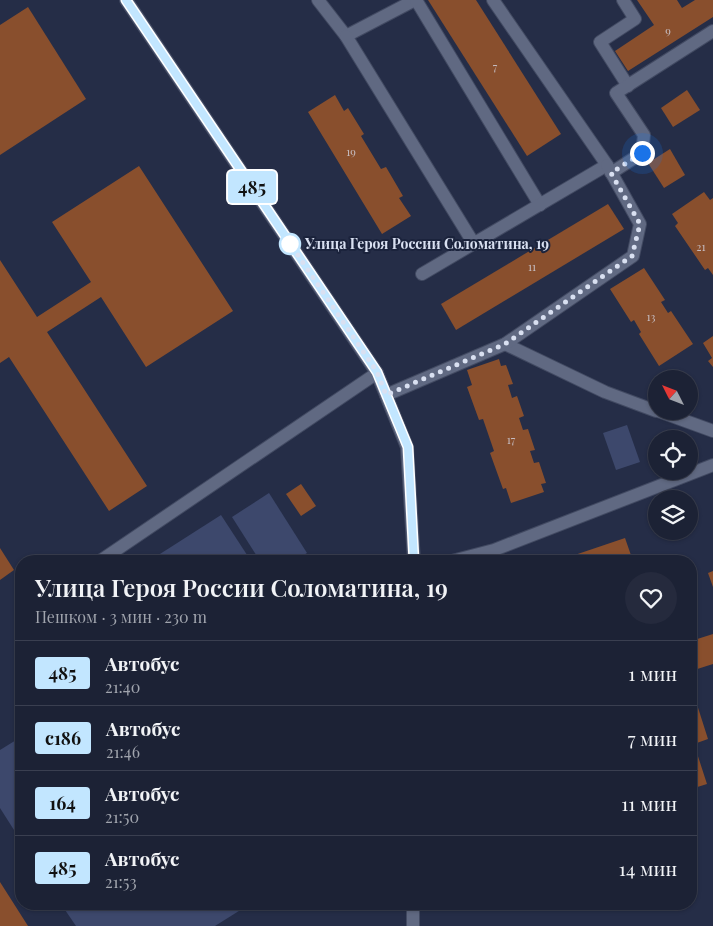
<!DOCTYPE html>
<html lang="ru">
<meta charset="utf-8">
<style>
body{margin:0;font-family:"Playfair Display",serif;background:#252a3d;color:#f1f3f6;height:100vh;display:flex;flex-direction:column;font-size:19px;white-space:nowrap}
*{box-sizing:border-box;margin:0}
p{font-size:16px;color:#a0a4ad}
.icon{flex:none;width:28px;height:28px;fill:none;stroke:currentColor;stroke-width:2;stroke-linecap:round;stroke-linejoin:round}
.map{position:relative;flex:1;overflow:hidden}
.details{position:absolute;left:15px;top:555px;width:682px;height:355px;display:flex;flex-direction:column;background:#1c2235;border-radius:20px;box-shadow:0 1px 4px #0004,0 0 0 1px #3a3f50}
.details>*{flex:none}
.badge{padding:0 10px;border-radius:4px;font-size:18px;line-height:32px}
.needle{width:32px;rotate:312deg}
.buttons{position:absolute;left:648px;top:370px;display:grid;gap:10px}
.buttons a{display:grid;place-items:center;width:50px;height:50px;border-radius:50%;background:#1c2235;box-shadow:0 1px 4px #0004,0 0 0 1px #3a3f50;font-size:25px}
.you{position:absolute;width:25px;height:25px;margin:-12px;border:4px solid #fff;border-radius:50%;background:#1a73e8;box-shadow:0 0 0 8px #1a73e833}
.map>.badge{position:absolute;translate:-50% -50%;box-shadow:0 0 0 2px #fff}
.round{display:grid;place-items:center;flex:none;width:52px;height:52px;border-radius:26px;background:#252a3d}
.headline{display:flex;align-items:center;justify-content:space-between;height:85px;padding:0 20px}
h1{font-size:24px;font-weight:600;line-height:38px}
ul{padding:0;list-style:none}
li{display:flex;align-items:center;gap:15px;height:65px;padding:0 20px;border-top:1px solid #3a3f50}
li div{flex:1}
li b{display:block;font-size:19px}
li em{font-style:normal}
li .badge{min-width:55px;font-weight:700;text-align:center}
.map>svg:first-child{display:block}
</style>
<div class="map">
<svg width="713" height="926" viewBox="0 0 713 926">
<rect width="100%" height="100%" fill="#252d47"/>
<!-- green -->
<g fill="#3d486c">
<path d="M627,425L640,462L616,470L603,433Z"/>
<path d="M269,493L307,553L294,561H260L232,517Z"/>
<path d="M221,515L251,561H149Z"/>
<path d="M21,737V841L0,808V750Z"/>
<path d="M61,904H250L215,926H76Z"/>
</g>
<!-- building -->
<g fill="#894f2d">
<path d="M428,0H476L561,134L527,156Z"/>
<path d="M637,0H677L682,8L695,0H713V17L628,71L615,51L654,25Z"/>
<path d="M28,7L86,99L0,155V25Z"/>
<path d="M687,90L700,110L673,127L661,108Z"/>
<path d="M335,95L344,111L348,108L364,134L361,136L381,169L386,167L403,196L399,198L411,216L382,234L308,112Z"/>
<path d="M670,149L685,175L664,188L648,163Z"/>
<path d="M139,166L233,311L146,367L101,297L47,332L147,486L109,511L9,357L0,363V260L37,317L91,282L52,222Z"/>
<path d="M704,192L710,200L713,198V275L708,268L705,270L675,226L678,223L672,214Z"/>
<path d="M608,204L624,229L456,330L441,304Z"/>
<path d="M644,268L665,300L661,302L668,313L671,311L693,344L659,366L639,334L641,332L634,320L631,322L610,289Z"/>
<path d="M713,336V367L708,361L712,358L703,343Z"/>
<path d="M499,359L501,366L506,365L513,384L508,385L512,398L517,396L524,416L519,418L523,430L528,429L535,450L530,451L534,463L539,462L546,483L541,484L544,492L511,503L506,488L503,489L490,453L494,451L483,419L479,420L467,387L472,385L467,370Z"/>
<path d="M301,484L316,506L301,516L286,494Z"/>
<path d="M625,538L633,561H557Z"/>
<path d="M0,548L14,570L0,580Z"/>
<path d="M713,571V587L708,573Z"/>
<path d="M713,634V664L691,671V641Z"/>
<path d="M692,671L698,691L693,692L708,739L694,744L707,784L691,789Z"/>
<path d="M0,882L28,926H0Z"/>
</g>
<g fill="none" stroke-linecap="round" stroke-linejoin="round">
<defs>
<g id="minor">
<path d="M126,0L377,373L407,447L414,561"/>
<path d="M318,0L346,36L415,0"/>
<path d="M416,0L540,205"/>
<path d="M623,0L635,19L600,42L628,86"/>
<path d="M346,36L474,244"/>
<path d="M611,173L642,153L644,135L616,93L713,31"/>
<path d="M422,274L607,165L493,0"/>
<path d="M505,344L605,392L656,411"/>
<path d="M386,395L505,344L633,256L640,224L607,165"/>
<path d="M658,411L713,431"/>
<path d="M100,561L377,373"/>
<path d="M452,561L494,550L713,465"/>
<path d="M413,926V904"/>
</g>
</defs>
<!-- minor casing -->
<use href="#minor" stroke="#424a62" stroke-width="14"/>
<!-- minor -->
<use href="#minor" stroke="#606982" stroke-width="12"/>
</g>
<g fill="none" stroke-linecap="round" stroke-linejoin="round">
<defs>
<path id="line" d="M126,0L377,372L408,447L414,561"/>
</defs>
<!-- line casing -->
<use href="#line" stroke="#fff" stroke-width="11"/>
<!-- line -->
<use href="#line" stroke="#c2e6ff" stroke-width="8"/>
<!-- walk -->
<path stroke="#d9e0f1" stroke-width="5" stroke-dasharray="0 9" d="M290,244L289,242L377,372L386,395L505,344L632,256L640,224L611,173L642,153"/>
</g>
<!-- markers -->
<circle fill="#fff" stroke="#c2e6ff" stroke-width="2.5" cx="290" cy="244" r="10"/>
<g text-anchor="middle" stroke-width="4" stroke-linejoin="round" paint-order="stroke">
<!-- number labels -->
<g font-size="11" fill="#c5bcc0">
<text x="668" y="35">9</text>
<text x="495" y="71">7</text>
<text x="351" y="156">19</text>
<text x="701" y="251">21</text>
<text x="532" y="271">11</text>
<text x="651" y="321">13</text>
<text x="511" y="444">17</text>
</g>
<!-- stop labels -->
<g font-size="14" font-weight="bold" fill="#d9e0f1" stroke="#1b233c" text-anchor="start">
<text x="305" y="249">Улица Героя России Соломатина, 19</text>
</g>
</g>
</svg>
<div class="buttons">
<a><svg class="needle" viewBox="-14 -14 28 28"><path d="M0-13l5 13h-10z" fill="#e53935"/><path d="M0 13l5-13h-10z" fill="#a0a4ad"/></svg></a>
<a><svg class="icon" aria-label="locate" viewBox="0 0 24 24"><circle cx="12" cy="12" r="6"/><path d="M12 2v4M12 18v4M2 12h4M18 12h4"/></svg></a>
<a><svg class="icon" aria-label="layers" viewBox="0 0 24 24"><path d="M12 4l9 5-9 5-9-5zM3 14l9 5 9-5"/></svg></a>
</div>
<div class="you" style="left:642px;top:153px"></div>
<b class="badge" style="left:252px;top:187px;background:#c2e6ff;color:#111">485</b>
<section class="details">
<div class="headline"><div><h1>Улица Героя России Соломатина, 19</h1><p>Пешком · 3 мин · 230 m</p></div><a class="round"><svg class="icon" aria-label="heart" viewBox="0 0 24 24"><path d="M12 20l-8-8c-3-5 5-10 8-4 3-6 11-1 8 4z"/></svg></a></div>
<ul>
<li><span class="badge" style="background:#c2e6ff;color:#111">485</span><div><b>Автобус</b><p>21:40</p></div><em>1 мин</em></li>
<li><span class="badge" style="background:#c2e6ff;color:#111">с186</span><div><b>Автобус</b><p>21:46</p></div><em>7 мин</em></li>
<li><span class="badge" style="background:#c2e6ff;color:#111">164</span><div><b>Автобус</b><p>21:50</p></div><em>11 мин</em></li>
<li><span class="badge" style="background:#c2e6ff;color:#111">485</span><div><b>Автобус</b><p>21:53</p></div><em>14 мин</em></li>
</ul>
</section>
</div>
